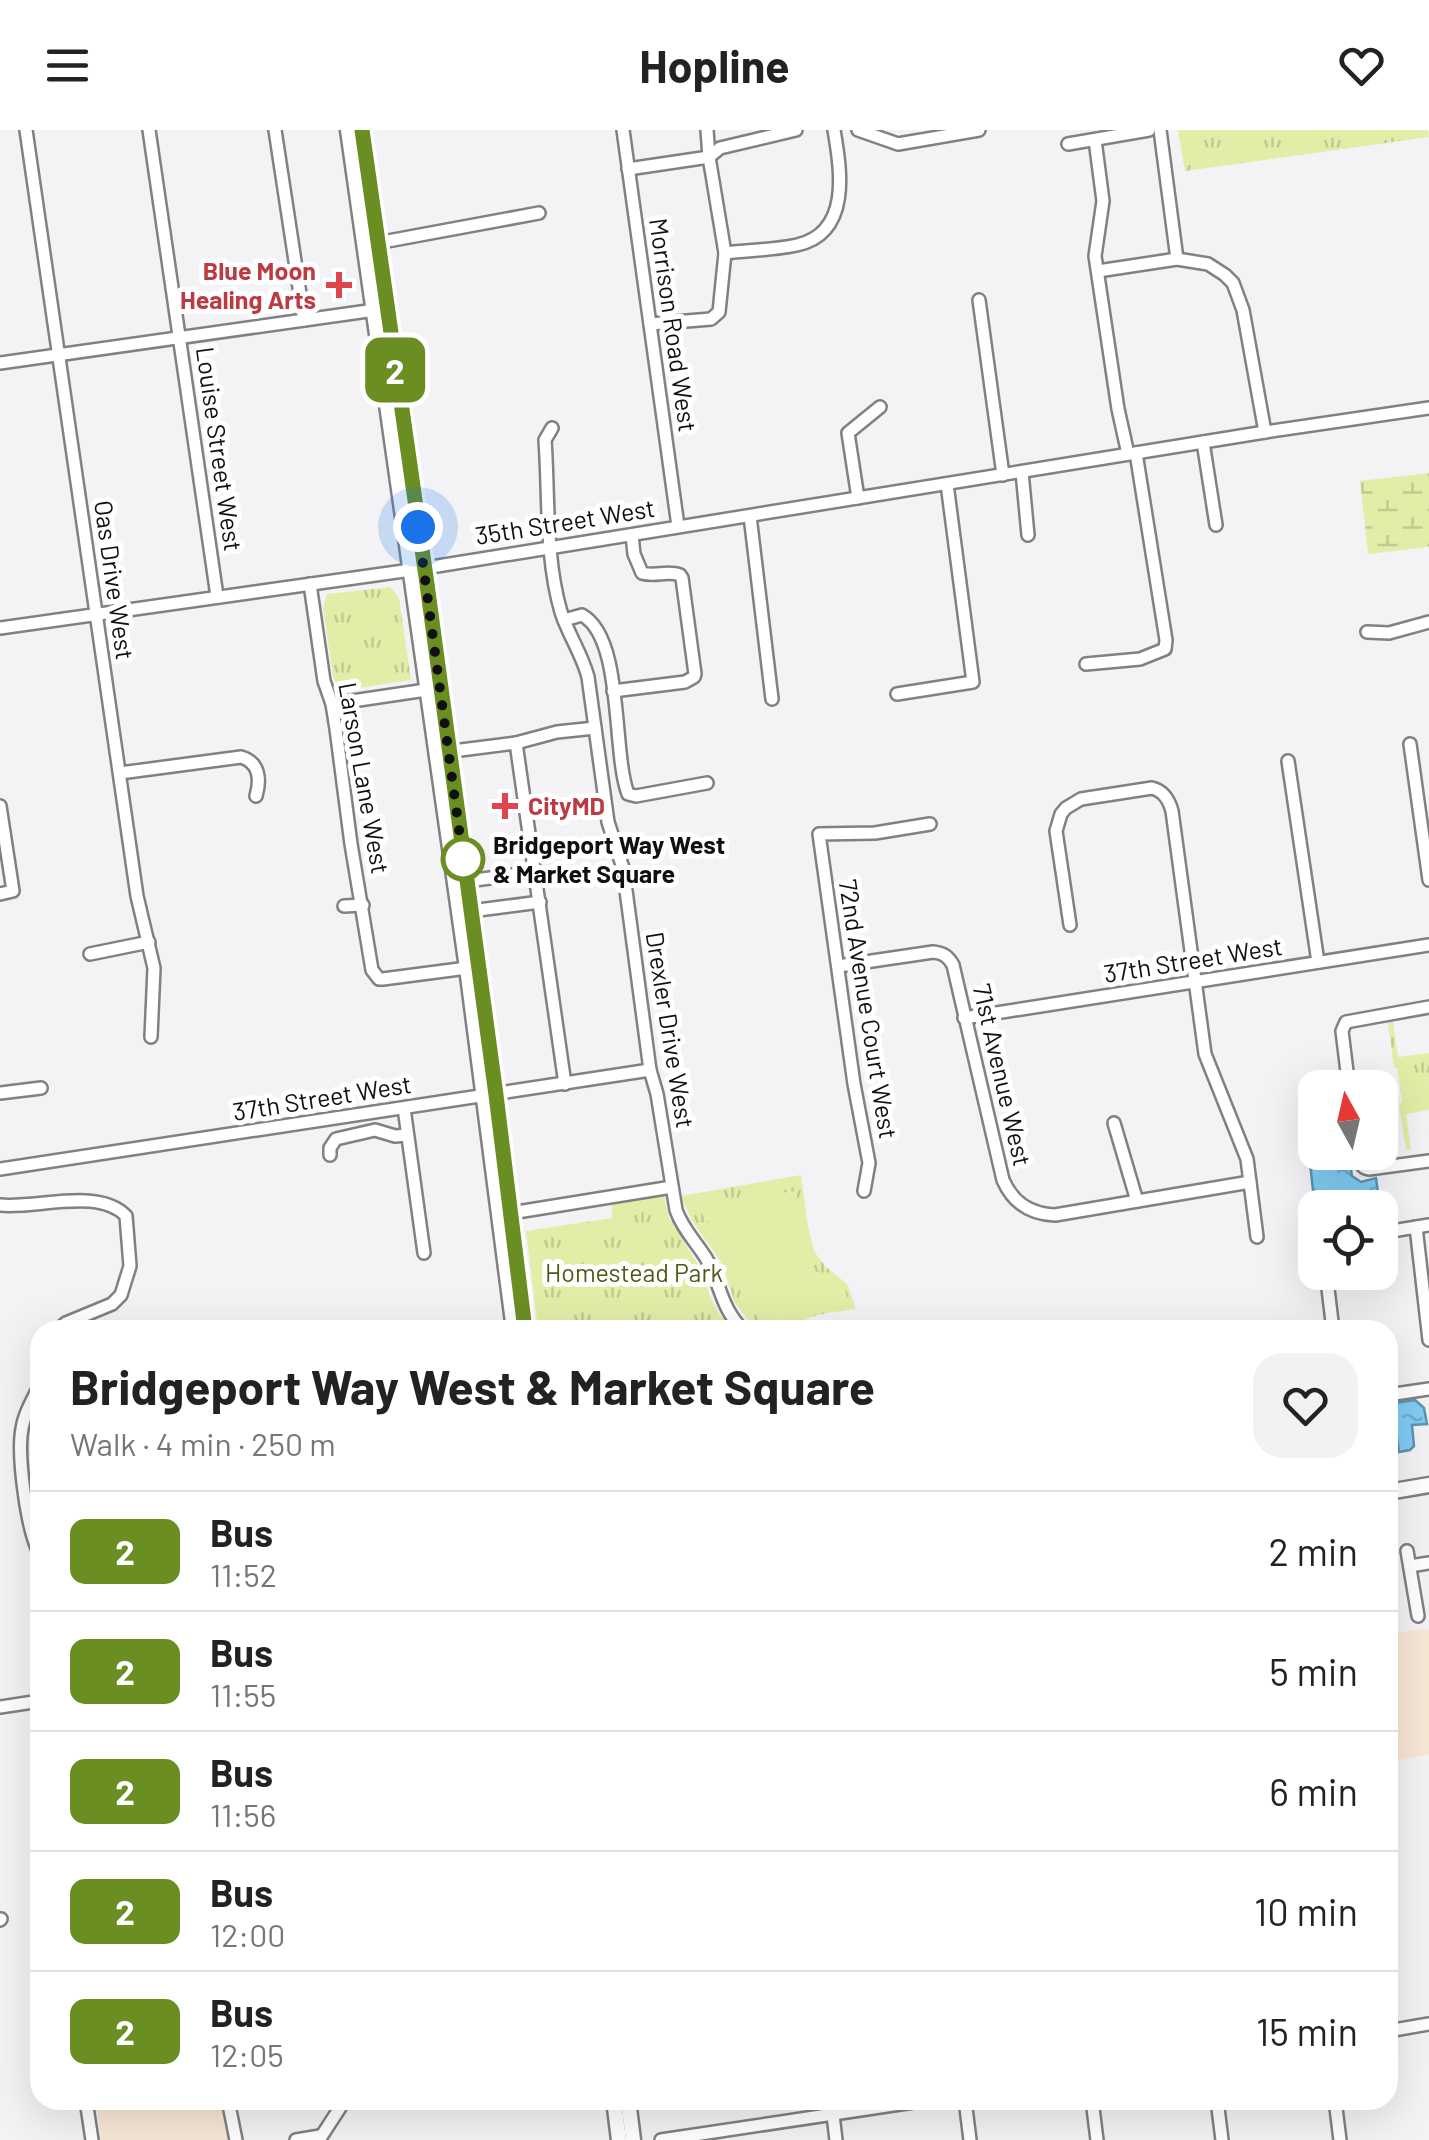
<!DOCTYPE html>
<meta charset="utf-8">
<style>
body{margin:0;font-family:Barlow,sans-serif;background:#f2f2f2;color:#222;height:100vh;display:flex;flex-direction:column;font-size:38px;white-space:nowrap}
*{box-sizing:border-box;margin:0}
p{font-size:32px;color:#767676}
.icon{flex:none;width:55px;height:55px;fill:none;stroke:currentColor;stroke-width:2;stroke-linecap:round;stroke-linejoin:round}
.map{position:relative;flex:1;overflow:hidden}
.sheet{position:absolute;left:30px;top:1190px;width:1368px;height:790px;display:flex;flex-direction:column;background:#fff;border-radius:30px;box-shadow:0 10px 40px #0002}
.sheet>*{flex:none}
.badge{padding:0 20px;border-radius:15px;font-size:35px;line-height:65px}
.needle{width:65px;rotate:352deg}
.controls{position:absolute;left:1298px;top:940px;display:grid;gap:20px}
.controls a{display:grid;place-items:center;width:100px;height:100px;border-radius:20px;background:#fff;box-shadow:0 10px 40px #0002;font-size:50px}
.you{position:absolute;width:50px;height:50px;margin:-25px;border:8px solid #fff;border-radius:50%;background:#1a73e8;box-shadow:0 0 0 15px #1a73e833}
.map>.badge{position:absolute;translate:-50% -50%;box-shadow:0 0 0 5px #fff}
.round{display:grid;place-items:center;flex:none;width:105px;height:105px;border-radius:30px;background:#f2f2f2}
.headline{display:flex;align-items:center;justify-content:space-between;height:170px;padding:0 40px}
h1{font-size:48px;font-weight:700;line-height:75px}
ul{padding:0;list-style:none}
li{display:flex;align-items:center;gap:30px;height:120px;padding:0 40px;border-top:2px solid #e0e0e0}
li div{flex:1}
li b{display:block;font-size:38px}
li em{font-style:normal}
li .badge{min-width:110px;font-weight:700;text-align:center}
header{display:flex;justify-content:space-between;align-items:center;height:130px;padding:0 40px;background:#fff;font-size:45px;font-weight:700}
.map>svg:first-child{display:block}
</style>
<header><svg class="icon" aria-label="menu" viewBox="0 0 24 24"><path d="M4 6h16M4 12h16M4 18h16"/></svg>Hopline<svg class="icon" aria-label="heart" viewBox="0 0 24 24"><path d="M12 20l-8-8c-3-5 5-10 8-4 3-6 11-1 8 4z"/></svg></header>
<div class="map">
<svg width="1429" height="2010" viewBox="0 0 1429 2010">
<defs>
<pattern id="grass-tufts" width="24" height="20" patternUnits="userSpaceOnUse" patternTransform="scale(2.5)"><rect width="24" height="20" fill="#e2eea7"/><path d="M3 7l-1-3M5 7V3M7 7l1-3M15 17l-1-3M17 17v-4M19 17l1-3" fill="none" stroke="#c1cb8f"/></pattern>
<pattern id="wetland-marsh" width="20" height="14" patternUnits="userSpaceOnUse" patternTransform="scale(2.5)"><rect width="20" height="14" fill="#e2eea7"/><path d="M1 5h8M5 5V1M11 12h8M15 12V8" fill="none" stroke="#c1cb8f"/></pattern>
<pattern id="water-ripples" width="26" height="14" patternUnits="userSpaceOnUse" patternTransform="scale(2.5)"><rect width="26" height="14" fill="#80cdf4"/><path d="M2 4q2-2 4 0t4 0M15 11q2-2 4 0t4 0" fill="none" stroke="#6eafd0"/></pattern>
</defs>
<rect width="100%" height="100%" fill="#f3f3f6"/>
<!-- education -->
<g fill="#f7e7d5">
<path d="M1422,1499L1429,1500V1625L1388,1632V1504Z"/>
<path d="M96,1970H222L228,2010H101Z"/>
</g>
<!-- grass -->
<g fill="url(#grass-tufts)">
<path d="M1178,0H1428L1429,7L1185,41Z"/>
<path d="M390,457L399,468L411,550L340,561L333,546L323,478L327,464Z"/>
<path d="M1393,892L1398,927L1429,923V980L1406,984L1411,1019L1406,1020L1399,976L1402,971L1397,938H1394L1388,893Z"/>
<path d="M801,1045L807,1091L814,1121L825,1136L847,1154L856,1179C829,1183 811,1182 790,1200H756L735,1173L721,1132L692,1091L681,1066Z"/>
<path d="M664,1066L669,1088L703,1142L710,1167L720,1185L735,1200H538L526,1101L612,1088V1074Z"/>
</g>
<!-- wetland -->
<path fill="url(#wetland-marsh)" d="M1429,343V417L1368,424L1360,351Z"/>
<!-- garden -->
<path fill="#e2eea7" d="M796,1061L806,1135L845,1159L848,1172L816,1174L787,1187L761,1191L742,1167L732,1126L695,1074Z"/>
<!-- water -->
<g fill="url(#water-ripples)" stroke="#5e94b0" stroke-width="2.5">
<path d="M1315,1020V1022L1348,1023L1352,1046L1361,1052L1376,1048L1380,1077L1315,1078L1309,1024Z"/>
<path d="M1415,1270L1424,1278L1427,1294L1412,1295L1414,1316L1410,1320L1399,1322L1397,1307L1393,1301L1388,1302V1274Z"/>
</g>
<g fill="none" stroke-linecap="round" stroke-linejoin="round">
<defs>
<g id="minor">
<path d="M26,0L137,766L154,838L151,907"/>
<path d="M149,0L217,466"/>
<path d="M275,0L304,190"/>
<path d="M623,0L678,396"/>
<path d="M858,0L898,14L979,0"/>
<path d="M1160,0L1177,129"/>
<path d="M1095,10L1103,71L1095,126L1118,279L1128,324"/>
<path d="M1068,14L1149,0"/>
<path d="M628,39L709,27L720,18L796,0"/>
<path d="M377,113L539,83"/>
<path d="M725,123C749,120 774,120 797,115C851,103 841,41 834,0"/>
<path d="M1098,141L1177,129L1208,134L1225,145L1233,153L1243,180L1265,302"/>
<path d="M979,170L1003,345"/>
<path d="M650,194L711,189L719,182L725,123L709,27L707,0"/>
<path d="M0,233L375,180"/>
<path d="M552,298L545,310C549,366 545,427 561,482C568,504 582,524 588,547L608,692L623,738L650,940L657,964L676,1080C682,1098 696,1112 706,1128C721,1154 720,1177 743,1200"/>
<path d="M1203,312L1216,395"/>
<path d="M1022,342L1028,405"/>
<path d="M858,368L848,303L880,277"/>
<path d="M750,386L772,569"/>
<path d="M310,454L324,551L332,574L336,599L351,714L372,840L379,849H383L467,838"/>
<path d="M564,490L582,485C624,508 612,622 628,664L636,666L707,653"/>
<path d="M0,498L425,438L1265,302L1429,278"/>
<path d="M1367,502L1389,503L1429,492"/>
<path d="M1086,534L1140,529L1165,519L1166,510L1136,323"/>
<path d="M613,561L685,552L694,547L695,544L682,448L680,445C668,440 655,447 642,443L634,424L632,405"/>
<path d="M897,564L973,552L947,354"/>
<path d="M332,574L426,560"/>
<path d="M516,613L565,954"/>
<path d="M1410,614L1429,750"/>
<path d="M445,622L516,613L557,602L595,598"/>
<path d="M1288,631L1318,832"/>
<path d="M120,643L241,627C259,632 261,649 256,666"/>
<path d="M0,676L13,761L0,764"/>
<path d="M467,751L536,742"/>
<path d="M344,776L363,775"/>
<path d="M471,781L540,772"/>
<path d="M1070,795L1056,701L1061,684L1066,678L1081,669L1152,658C1164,661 1169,670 1172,681L1205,924L1247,1029L1257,1107"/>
<path d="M90,824L149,812"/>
<path d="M838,836L933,822C943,823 948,826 953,835L1003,1050C1013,1073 1030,1084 1055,1085L1250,1052"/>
<path d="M964,888L1429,815"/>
<path d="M1349,958L1342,901L1346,892L1429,877"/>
<path d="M0,963L41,958"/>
<path d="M404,978L424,1123"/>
<path d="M1114,993L1137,1071"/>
<path d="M1358,1022C1359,1030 1360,1038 1369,1039L1429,1031"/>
<path d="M330,1025V1018L336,1009L375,1000L395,1006L407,1005"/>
<path d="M0,1039L650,940"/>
<path d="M864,1061L869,1033L854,954L819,704L875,703L930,694"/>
<path d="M0,1075C36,1079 99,1057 126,1086L130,1136L121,1165L112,1174L66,1193L57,1200"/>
<path d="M511,1083L672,1057"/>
<path d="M1416,1097L1429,1210"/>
<path d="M1380,1103L1429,1095"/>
<path d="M1326,1142L1333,1200"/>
<path d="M40,1255C33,1269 24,1284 22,1299C17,1325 27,1402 40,1424"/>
<path d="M1388,1265L1429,1259"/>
<path d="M1407,1421L1418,1486"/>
<path d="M1410,1436L1429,1433"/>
<path d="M0,1577L40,1571"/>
<path d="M0,1790L1,1789"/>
<path d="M1388,1901L1429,1894"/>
<path d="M86,1970L92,2010"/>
<path d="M228,1970L236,2010"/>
<path d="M965,1970L970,2010"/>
<path d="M1092,1970L1097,2010"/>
<path d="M1217,1970L1222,2010"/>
<path d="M1335,1970L1340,2010"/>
<path d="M833,1985L836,2010"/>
<path d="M296,2010L320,2006"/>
<path d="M319,2010L345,1970"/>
<path d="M661,2010L927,1970"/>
</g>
<g id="major">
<path d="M348,0L467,838L514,1200"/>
<path d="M362,0L428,459L496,965L525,1200"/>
<path d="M1388,1362L1429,1355"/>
<path d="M614,1970L619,2010"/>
<path d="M628,1970L633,2010"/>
</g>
</defs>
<!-- minor casing -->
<use href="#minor" stroke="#818184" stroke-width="16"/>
<!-- major casing -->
<use href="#major" stroke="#818184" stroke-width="19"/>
<!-- minor -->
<use href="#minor" stroke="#fff" stroke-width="11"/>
<!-- major -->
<use href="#major" stroke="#fff" stroke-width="14"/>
</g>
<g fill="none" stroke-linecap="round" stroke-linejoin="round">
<defs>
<path id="line" d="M362,0L427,454L496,965L525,1200"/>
</defs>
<!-- line casing -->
<use href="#line" stroke="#fff" stroke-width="22"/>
<!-- line -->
<use href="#line" stroke="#6b8e23" stroke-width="15"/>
<!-- walk -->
<path stroke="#100f11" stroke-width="10" stroke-dasharray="0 18" d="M418,397L463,729"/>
</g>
<!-- markers -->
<g fill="#e0444e" stroke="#fff" stroke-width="4">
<path d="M334 140h10v10h10v10h-10v10h-10v-10h-10v-10h10z"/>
<path d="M500 661h10v10h10v10h-10v10h-10v-10h-10v-10h10z"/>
</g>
<circle fill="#fff" stroke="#6b8e23" stroke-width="5" cx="463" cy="729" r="20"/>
<g text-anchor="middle" stroke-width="10" stroke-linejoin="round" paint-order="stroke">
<!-- health labels -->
<g font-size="25" font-weight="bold" fill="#be3a42" stroke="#fff" text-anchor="end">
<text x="316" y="150">Blue Moon<tspan x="316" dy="29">Healing Arts</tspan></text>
<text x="528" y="685" text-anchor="start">CityMD</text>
</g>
<!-- street labels -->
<g font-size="25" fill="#100f11" stroke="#fff">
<text transform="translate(673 195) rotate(82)" y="9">Morrison Road West</text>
<text transform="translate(219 319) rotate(82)" y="9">Louise Street West</text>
<text transform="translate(565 392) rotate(-9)" y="9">35th Street West</text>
<text transform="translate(114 450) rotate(82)" y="9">Oas Drive West</text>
<text transform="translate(364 648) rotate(80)" y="9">Larson Lane West</text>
<text transform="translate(1193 830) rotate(-9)" y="9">37th Street West</text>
<text transform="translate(868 879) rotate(81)" y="9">72nd Avenue Court West</text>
<text transform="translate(670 900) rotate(81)" y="9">Drexler Drive West</text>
<text transform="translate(1002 945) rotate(77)" y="9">71st Avenue West</text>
<text transform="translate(322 968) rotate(-9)" y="9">37th Street West</text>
</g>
<!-- stop labels -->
<g font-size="25" font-weight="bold" fill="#100f11" stroke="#fff" text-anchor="start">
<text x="493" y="724">Bridgeport Way West<tspan x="493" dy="29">&amp; Market Square</tspan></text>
</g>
<!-- park labels -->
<g font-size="25" fill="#505816" stroke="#fff">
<text x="634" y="1152">Homestead Park</text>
</g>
</g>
</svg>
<div class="controls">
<a><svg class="needle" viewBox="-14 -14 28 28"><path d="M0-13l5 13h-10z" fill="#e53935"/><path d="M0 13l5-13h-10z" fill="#767676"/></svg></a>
<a><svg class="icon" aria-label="locate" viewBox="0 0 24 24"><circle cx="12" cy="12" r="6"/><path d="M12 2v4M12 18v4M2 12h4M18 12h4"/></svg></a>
</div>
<div class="you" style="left:418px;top:397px"></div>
<b class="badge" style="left:395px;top:240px;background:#6b8e23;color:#fff">2</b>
<section class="sheet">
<div class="headline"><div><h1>Bridgeport Way West &amp; Market Square</h1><p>Walk · 4 min · 250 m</p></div><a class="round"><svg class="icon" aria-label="heart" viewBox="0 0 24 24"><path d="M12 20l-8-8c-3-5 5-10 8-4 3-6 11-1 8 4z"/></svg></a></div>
<ul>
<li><span class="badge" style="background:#6b8e23;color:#fff">2</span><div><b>Bus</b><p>11:52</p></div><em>2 min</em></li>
<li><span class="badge" style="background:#6b8e23;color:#fff">2</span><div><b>Bus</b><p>11:55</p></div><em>5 min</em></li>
<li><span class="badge" style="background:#6b8e23;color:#fff">2</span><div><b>Bus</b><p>11:56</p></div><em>6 min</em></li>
<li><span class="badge" style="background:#6b8e23;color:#fff">2</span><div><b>Bus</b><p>12:00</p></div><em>10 min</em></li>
<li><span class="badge" style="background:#6b8e23;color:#fff">2</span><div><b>Bus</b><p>12:05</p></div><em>15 min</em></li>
</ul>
</section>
</div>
